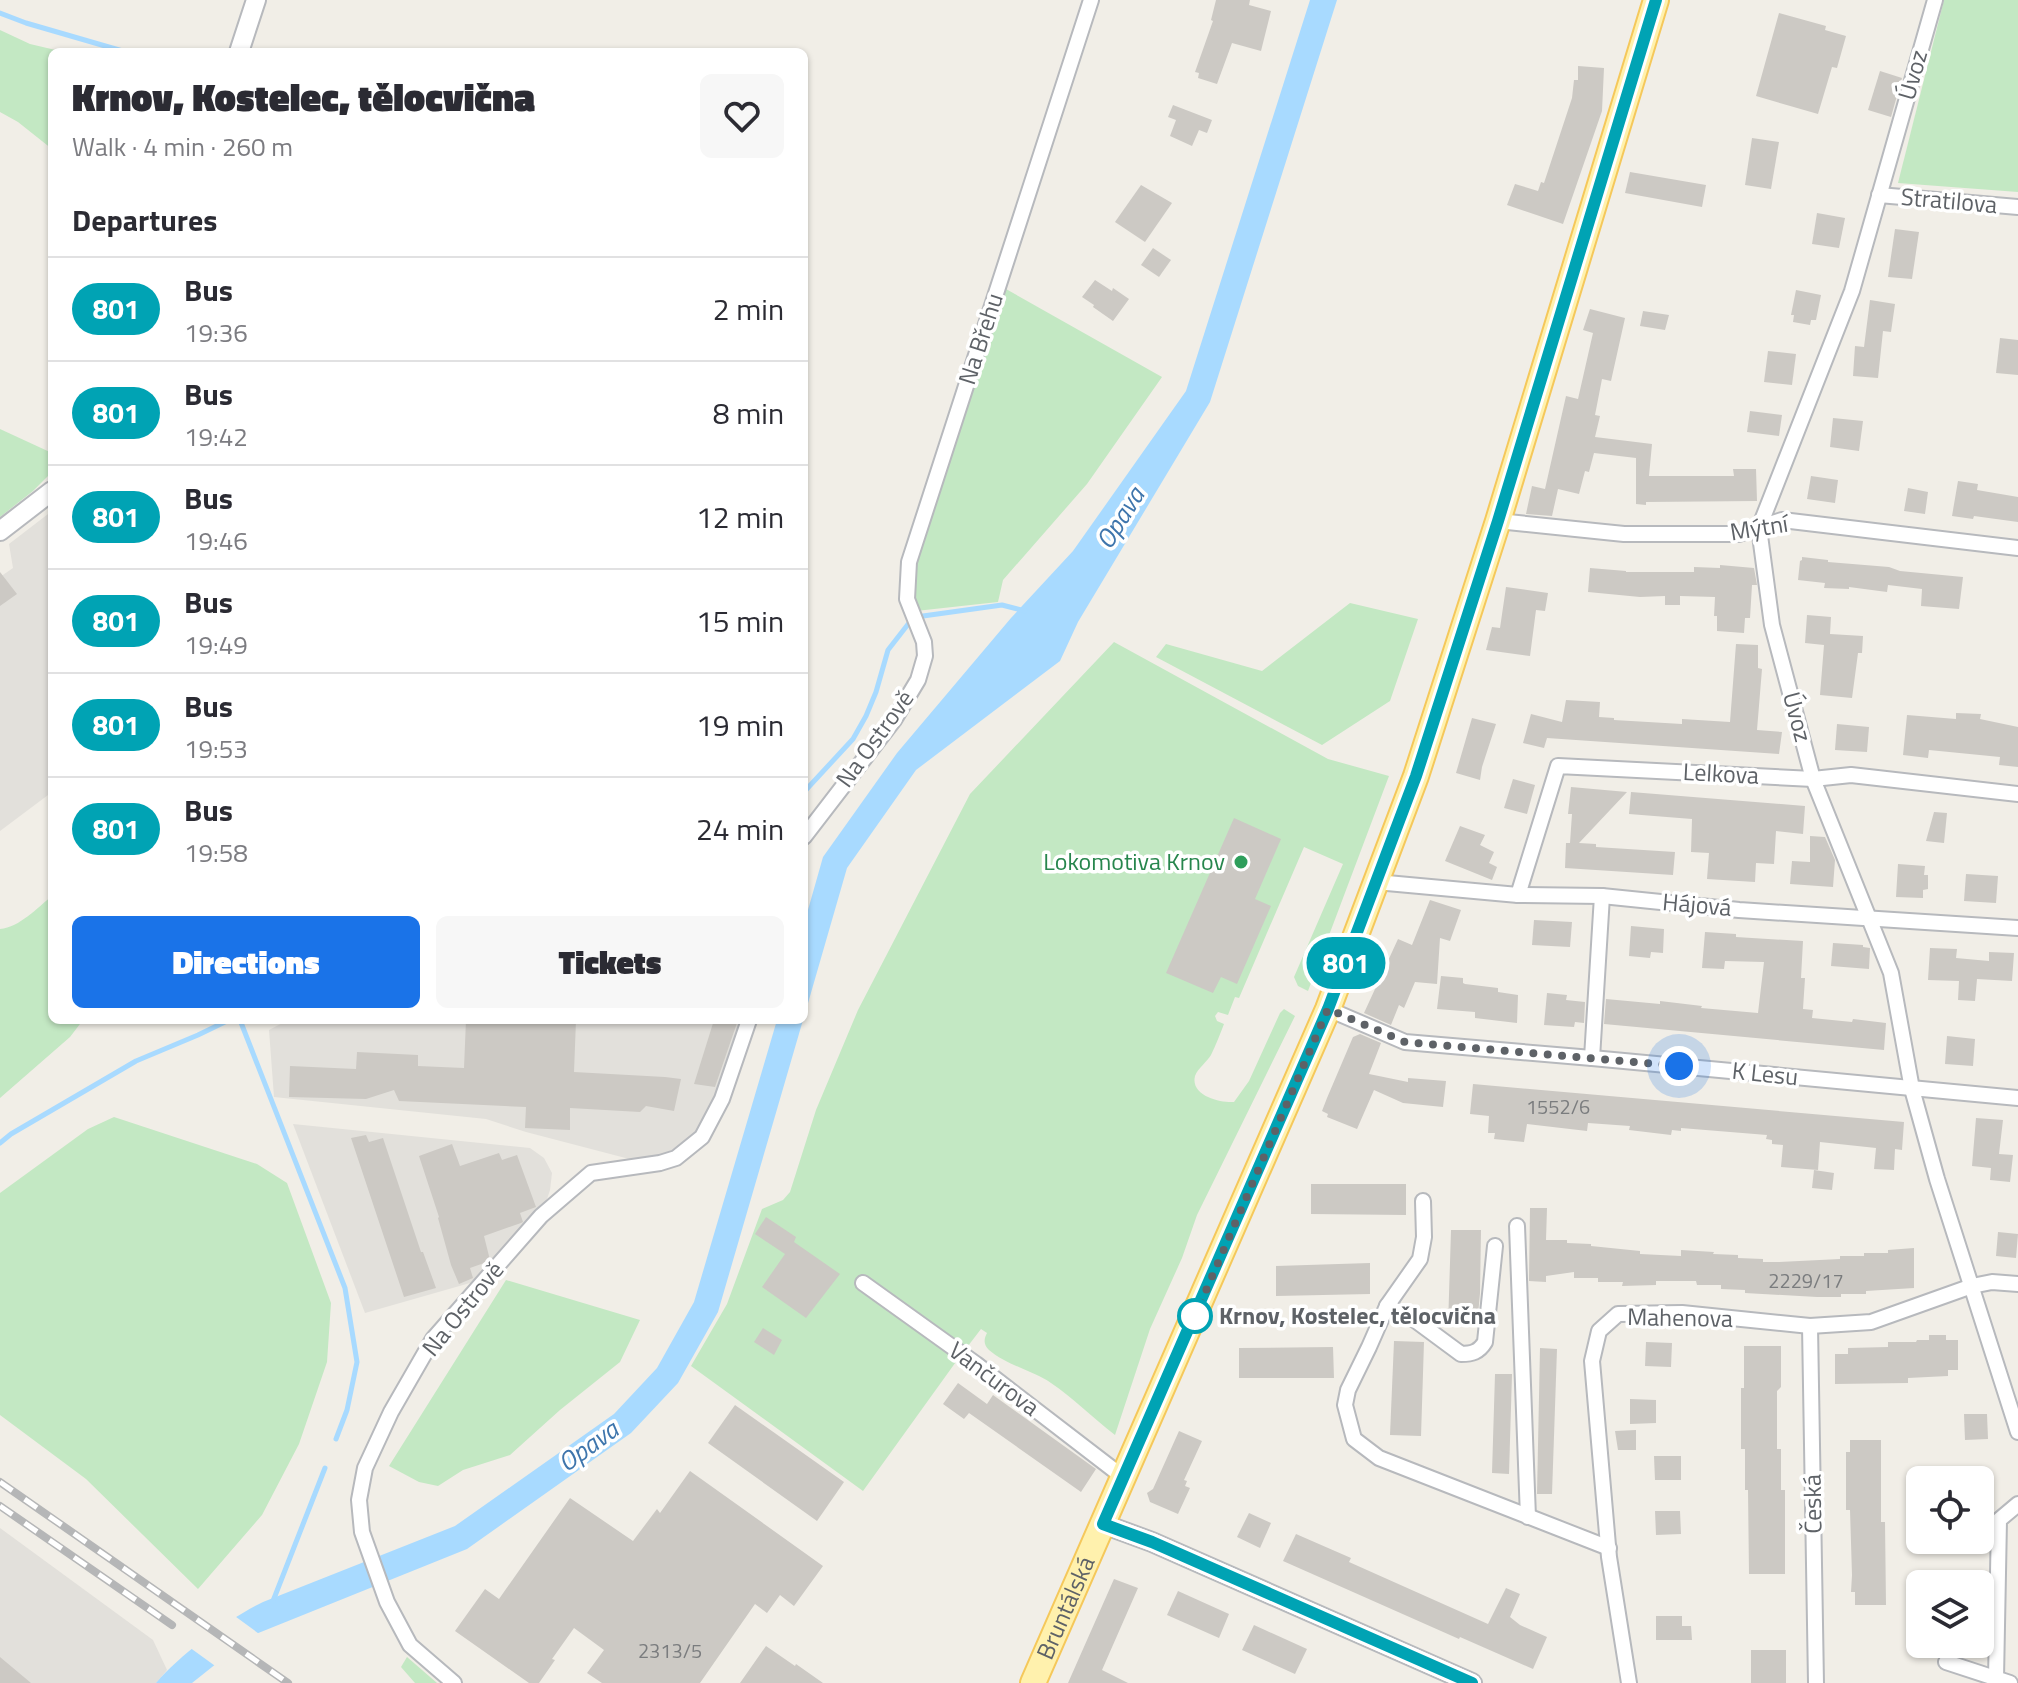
<!DOCTYPE html>
<meta charset="utf-8">
<style>
body{margin:0;font-family:"Titillium Web",sans-serif;background:#f7f7f7;color:#2b2b33;height:100vh;display:flex;flex-direction:column;font-size:30px;white-space:nowrap}
*{box-sizing:border-box;margin:0}
p{font-size:26px;color:#7c7c81}
.icon{flex:none;width:44px;height:44px;fill:none;stroke:currentColor;stroke-width:2;stroke-linecap:round;stroke-linejoin:round}
.map{position:relative;flex:1;overflow:hidden}
.side{position:absolute;left:48px;top:48px;width:760px;height:976px;display:flex;flex-direction:column;background:#fff;border-radius:12px;box-shadow:0 2px 6px #0004}
.side>*{flex:none}
.badge{padding:0 16px;border-radius:26px;font-size:28px;line-height:52px}
.buttons{position:absolute;left:1906px;top:1466px;display:grid;gap:16px}
.buttons a{display:grid;place-items:center;width:88px;height:88px;border-radius:12px;background:#fff;box-shadow:0 2px 6px #0004;font-size:40px}
.you{position:absolute;width:40px;height:40px;margin:-20px;border:6px solid #fff;border-radius:50%;background:#1a73e8;box-shadow:0 0 0 12px #1a73e833}
.map>.badge{position:absolute;translate:-50% -50%;box-shadow:0 0 0 4px #fff}
h2{padding:0 24px;font-size:30px;line-height:72px}
.round{display:grid;place-items:center;flex:none;width:84px;height:84px;border-radius:12px;background:#f7f7f7}
.overview{display:flex;align-items:center;justify-content:space-between;height:136px;padding:0 24px}
h1{font-size:38px;font-weight:800;line-height:60px}
.primary-button{display:flex;gap:16px;margin-top:auto;padding:16px 24px}
.primary-button a{flex:1;height:92px;border-radius:12px;background:#1a73e8;color:#fff;font-size:32px;font-weight:800;line-height:92px;text-align:center}
.primary-button a+a{background:#f7f7f7;color:#2b2b33}
ul{padding:0;list-style:none}
li{display:flex;align-items:center;gap:24px;height:104px;padding:0 24px;border-top:2px solid #e1e1e2}
li div{flex:1}
li b{display:block;font-size:30px}
li em{font-style:normal}
li .badge{min-width:88px;font-weight:700;text-align:center}
.map>svg:first-child{display:block}
</style>
<div class="map">
<svg width="2018" height="1683" viewBox="0 0 2018 1683">
<rect width="100%" height="100%" fill="#f1eee7"/>
<!-- industrial -->
<g fill="#e2e0db">
<path d="M52,511V792L0,831V577L13,568L9,544Z"/>
<path d="M288,1020H743L723,1089L698,1136L662,1155L637,1161L526,1132L486,1119L274,1097L269,1030Z"/>
<path d="M293,1124L530,1148L544,1158L552,1173L550,1190L547,1199L477,1281L365,1313Z"/>
<path d="M0,1528L153,1640L167,1670L156,1683H0Z"/>
</g>
<!-- green -->
<g fill="#c3e8c3">
<path d="M1944,0H2018V192L1898,183Z"/>
<path d="M0,30L30,44L64,52H52V149L18,122L0,112Z"/>
<path d="M1006,289L1162,377L1087,484L1003,580L998,602L916,611L912,597L913,567Z"/>
<path d="M0,429L52,453V472L33,491L0,517Z"/>
<path d="M1350,603L1418,619L1390,701L1322,745L1156,657L1166,644L1262,671Z"/>
<path d="M1114,642L1328,759L1389,776L1308,991L1298,986L1294,977L1343,864L1304,847L1239,998L1235,997L1228,1015L1218,1012L1215,1016L1217,1021L1224,1024C1220,1034 1216,1045 1211,1055C1207,1062 1198,1068 1195,1076C1190,1096 1221,1103 1234,1102L1249,1081L1280,1013L1284,1009L1295,1016L1197,1215L1182,1258L1150,1329L1115,1435C1093,1418 1073,1398 1051,1383C1032,1370 1006,1365 989,1350C983,1344 984,1339 987,1333L981,1329L958,1359L863,1491L691,1366L727,1304L762,1209L783,1200L790,1192L816,1110L858,1010L970,794Z"/>
<path d="M52,896V1020H83L70,1037L0,1098V929C20,927 37,908 52,896Z"/>
<path d="M114,1117L257,1164L287,1183L331,1303L327,1362L299,1444L262,1515L198,1589L86,1479L0,1415V1193L88,1129Z"/>
<path d="M506,1280L640,1320L620,1362L560,1410L510,1455L463,1470L438,1486L419,1482L389,1466Z"/>
<path d="M407,1657L437,1683H415L401,1667Z"/>
</g>
<!-- water -->
<g fill="#a8daff">
<path d="M1310,0H1337L1210,402L1078,622L1060,661L916,770L847,868L804,1017V924L823,857L897,753L1011,618L1073,551L1186,391Z"/>
<path d="M777,1020H803L718,1312L678,1383L631,1433L467,1549L251,1636L192,1683H156C181,1654 228,1619 263,1602L455,1526L614,1414L657,1368L694,1302Z"/>
</g>
<!-- pier -->
<path fill="#f1eee7" d="M232,1614L262,1636L253,1640L218,1668L189,1647Z"/>
<g fill="none" stroke-linecap="round" stroke-linejoin="round">
<!-- stream -->
<g stroke="#a8daff" stroke-width="5">
<path d="M0,13L26,23L126,52"/>
<path d="M804,792L853,739L866,716L876,692L888,650L909,623L923,616L1002,605L1025,611"/>
<path d="M240,1020L345,1288L357,1362L347,1410L336,1439"/>
<path d="M0,1143L11,1134L136,1061L198,1035L229,1020"/>
<path d="M273,1601L325,1468"/>
</g>
</g>
<!-- building -->
<g fill="#ccc9c4">
<path d="M1216,0H1250L1249,5L1271,11L1261,51L1232,43L1217,84L1198,78L1199,73L1195,72L1213,21L1211,20Z"/>
<path d="M1779,13L1826,26L1825,30L1846,36L1837,68L1832,67L1818,114L1756,96Z"/>
<path d="M1578,66L1604,68L1602,111L1563,224L1507,205L1515,184L1538,191L1541,182L1544,183L1572,98L1574,80H1578Z"/>
<path d="M1880,71L1902,78L1891,117L1868,110Z"/>
<path d="M1173,105L1212,120L1207,133L1199,130L1192,146L1170,136L1176,120L1168,117Z"/>
<path d="M1752,138L1779,142L1771,189L1745,185Z"/>
<path d="M1630,172L1706,185L1702,207L1625,193Z"/>
<path d="M1141,185L1172,203L1145,242L1115,222Z"/>
<path d="M1817,213L1845,218L1839,248L1812,244Z"/>
<path d="M1895,229L1919,232L1912,279L1888,277Z"/>
<path d="M1153,248L1171,260L1159,277L1141,265Z"/>
<path d="M1095,280L1112,291L1113,288L1129,299L1113,321L1093,307L1094,305L1082,297Z"/>
<path d="M1796,290L1821,295L1816,320H1811L1810,325L1793,322L1794,315H1791Z"/>
<path d="M1870,300L1895,304L1891,332L1883,331L1878,378L1853,376L1855,346L1864,347Z"/>
<path d="M1590,309L1625,318L1611,381L1602,379L1595,415L1600,416L1595,437L1652,444L1649,476H1734L1733,469H1756L1757,501L1646,502V505L1636,504V458L1594,453L1589,472L1585,471L1579,494L1558,489L1552,516L1526,514L1532,486L1545,489L1566,396L1578,399L1593,333L1583,330Z"/>
<path d="M1643,311L1669,315L1665,330L1640,326Z"/>
<path d="M2000,338L2018,340V375L1996,373Z"/>
<path d="M1768,351L1796,354L1792,385L1764,382Z"/>
<path d="M1750,411L1782,415L1779,436L1747,432Z"/>
<path d="M1833,418L1863,421L1859,451L1830,447Z"/>
<path d="M1811,476L1838,480L1835,503L1807,499Z"/>
<path d="M1958,481L1978,484L1977,490L2018,497V522L1974,516L1973,519L1952,516Z"/>
<path d="M1908,488L1928,492L1925,514L1904,511Z"/>
<path d="M1802,557L1828,560V562L1889,567L1900,571L1963,577L1959,609L1921,606L1922,589L1888,585L1887,592L1849,587V589L1824,588L1825,583L1798,580L1800,561L1802,560Z"/>
<path d="M1720,565L1754,568L1757,585H1752L1750,618H1745L1744,633L1717,631V616H1714L1715,597L1680,596V605H1665V596L1640,597L1588,592L1590,568L1626,571V572H1694V567L1720,568Z"/>
<path d="M0,572L17,594L0,606Z"/>
<path d="M1506,587L1548,593L1545,611L1536,610L1530,656L1486,650L1492,627L1500,628Z"/>
<path d="M1807,615L1831,617L1830,634L1863,636L1862,653H1858L1852,698L1820,695L1824,645L1805,643Z"/>
<path d="M1736,644L1758,645V668L1762,669L1757,730L1782,732L1779,754L1547,738L1544,748L1523,743L1531,714L1562,722L1566,700L1600,702L1599,717L1614,718V720L1682,724V719L1730,722Z"/>
<path d="M1956,713L1981,714L1980,719L2018,727V767L1999,765L2000,757L1929,750L1928,758L1903,755L1907,715L1956,719Z"/>
<path d="M1472,718L1496,724L1482,767L1480,780L1456,773Z"/>
<path d="M1837,724L1869,727L1867,752L1835,750Z"/>
<path d="M1513,779L1535,785L1527,814L1504,808Z"/>
<path d="M1571,787L1627,792L1579,843L1596,844V847L1675,852L1673,875L1565,868L1566,843H1570L1572,814H1568Z"/>
<path d="M1631,792L1805,806L1803,834L1776,831L1774,864L1756,863L1755,882L1707,879L1709,853L1691,852L1692,819L1629,814Z"/>
<path d="M1934,812L1947,813L1944,843L1926,841Z"/>
<path d="M1234,818L1281,839L1255,899L1271,906L1237,984L1221,977L1213,993L1166,973Z"/>
<path d="M1460,826L1485,835L1480,845L1494,852L1489,863L1497,867L1492,880L1445,861Z"/>
<path d="M1810,836L1825,837L1835,860L1833,887L1790,884L1792,861L1810,862Z"/>
<path d="M1898,864L1925,866L1924,875H1928V889L1923,890V898L1896,897Z"/>
<path d="M1966,874L1998,876L1996,903L1964,901Z"/>
<path d="M1430,900L1461,910L1450,941L1440,938L1437,984L1415,982L1404,1008L1399,1005L1391,1025L1364,1013L1398,939L1412,945Z"/>
<path d="M1534,920L1572,922L1570,947L1532,945Z"/>
<path d="M1631,926L1664,929L1663,953L1651,952L1650,958L1629,956Z"/>
<path d="M1705,932L1736,934V937L1803,941L1801,978H1805L1803,1009L1813,1010L1812,1018L1852,1022L1853,1019L1886,1023L1884,1050L1604,1024L1606,999L1660,1004V1001L1702,1006L1701,1008L1758,1013L1764,962L1725,961L1724,969L1702,968Z"/>
<path d="M1833,943L1863,945V947L1870,948L1869,969L1831,966Z"/>
<path d="M1930,948L1957,949L1956,958L1989,961V952L2014,953L2012,981L1977,979L1975,1001L1958,1000L1959,981L1928,980Z"/>
<path d="M1441,976L1463,978V983L1465,984L1498,988V992L1518,995L1517,1023L1475,1018V1012L1437,1009Z"/>
<path d="M1547,993L1567,995L1566,1000L1585,1002L1584,1023L1575,1022L1574,1027L1544,1025Z"/>
<path d="M466,1020H576L574,1072L665,1077L681,1079L674,1111L646,1106L640,1112L570,1108V1130L525,1128L526,1107L399,1101L394,1090L366,1099L289,1097L290,1066L356,1069L357,1052L418,1055V1066L464,1068Z"/>
<path d="M714,1020H738L715,1087L694,1084Z"/>
<path d="M1360,1034L1381,1043L1369,1074L1408,1082V1078L1446,1081L1443,1107L1403,1103L1374,1090L1357,1129L1327,1117L1328,1114L1322,1111L1327,1098L1353,1037Z"/>
<path d="M1947,1036L1975,1039L1973,1066L1945,1064Z"/>
<path d="M1473,1084L1904,1122L1902,1150L1895,1149L1894,1170L1874,1169L1876,1148L1820,1142L1818,1170L1781,1167L1783,1145L1772,1144V1140L1766,1139L1767,1135L1681,1128V1131L1672,1130L1671,1135L1629,1130L1630,1126L1588,1123L1587,1131L1527,1124L1524,1142L1494,1139L1495,1133H1488L1489,1116L1470,1114Z"/>
<path d="M1976,1118L2003,1120L1999,1154L2013,1155L2010,1182L1990,1180L1991,1168L1972,1166Z"/>
<path d="M366,1135L369,1142L383,1138L421,1252H423L436,1288L404,1297L351,1138Z"/>
<path d="M452,1144L460,1166L499,1153L502,1160L517,1155L536,1207L520,1213L523,1222L521,1223L484,1236L490,1260L487,1262L470,1268L473,1278L459,1284L451,1265L438,1218L439,1217L419,1156Z"/>
<path d="M1814,1170L1834,1173L1832,1190L1812,1188Z"/>
<path d="M1311,1184H1406V1215L1311,1214Z"/>
<path d="M1530,1208H1547L1546,1240H1567V1243L1591,1244V1246L1640,1251V1254L1681,1256V1250L1714,1252L1713,1254L1738,1255V1258L1763,1259V1262H1779L1840,1259V1256H1864V1253H1888V1250L1914,1248V1288L1866,1291V1294H1841V1297H1817L1745,1293V1290L1721,1289V1285H1697L1696,1281H1656V1285L1622,1286L1623,1282H1598V1278H1574V1272L1546,1276V1282L1529,1281Z"/>
<path d="M766,1217L796,1237L794,1242L840,1274L806,1318L762,1287L785,1254L755,1234Z"/>
<path d="M1451,1230H1481L1480,1293L1477,1326H1448Z"/>
<path d="M1998,1232L2018,1234L2016,1258L1996,1256Z"/>
<path d="M1370,1263V1294L1276,1296V1266Z"/>
<path d="M763,1328L782,1340L774,1355L754,1342Z"/>
<path d="M1929,1335H1946V1340H1958V1370H1948V1376L1908,1378V1383L1835,1384V1354H1848V1348L1888,1347V1342H1916L1917,1340H1929Z"/>
<path d="M1394,1341L1424,1342L1421,1436L1390,1435Z"/>
<path d="M1646,1342L1672,1343L1671,1367L1645,1366Z"/>
<path d="M1744,1346H1781V1387L1777,1391V1449H1781V1490H1785V1574H1749L1748,1490H1745V1449H1741V1388H1744Z"/>
<path d="M1333,1347L1334,1378H1239V1348Z"/>
<path d="M1540,1348L1557,1349L1552,1494H1537Z"/>
<path d="M1495,1374H1512L1509,1474L1492,1473Z"/>
<path d="M958,1383L987,1404L993,1395L1096,1469L1081,1492L969,1413L964,1419L943,1404Z"/>
<path d="M1630,1399L1656,1400V1423L1630,1424Z"/>
<path d="M735,1405L844,1482L817,1521L708,1443Z"/>
<path d="M1964,1414H1987L1988,1439L1965,1440Z"/>
<path d="M1636,1430V1450H1618L1615,1431Z"/>
<path d="M1179,1431L1202,1441L1184,1480L1187,1481L1185,1486L1190,1488L1178,1514L1150,1502L1147,1493L1153,1489Z"/>
<path d="M1850,1440H1881V1522H1885L1886,1605H1855V1592H1851L1852,1575L1850,1510H1846V1452H1850Z"/>
<path d="M1654,1456H1681V1480H1655Z"/>
<path d="M690,1471L823,1566L794,1606L780,1595L767,1613L755,1604L700,1683H602L587,1673L604,1650L574,1628L552,1659L555,1660L539,1683H529L455,1631L485,1589L499,1599L570,1498L633,1541L657,1509L660,1513Z"/>
<path d="M1655,1511H1680L1681,1534L1656,1535Z"/>
<path d="M1249,1513L1271,1523L1260,1548L1237,1537Z"/>
<path d="M1296,1534L1351,1558L1349,1562L1488,1624L1506,1588L1520,1594L1510,1617L1520,1625L1547,1637L1533,1669L1460,1637L1459,1639L1283,1561Z"/>
<path d="M1114,1579L1138,1588L1102,1670L1128,1683H1068Z"/>
<path d="M1178,1591L1229,1614L1219,1638L1167,1615Z"/>
<path d="M1656,1616H1682V1626H1691L1692,1640H1656Z"/>
<path d="M1254,1625L1307,1649L1295,1674L1242,1650Z"/>
<path d="M766,1646L795,1666L796,1664L823,1683H740Z"/>
<rect x="1751" y="1650" width="35" height="33"/>
<path d="M0,1657L31,1683H0Z"/>
</g>
<g fill="none" stroke-linecap="round" stroke-linejoin="round">
<defs>
<g id="minor">
<path d="M1935,0L1852,291L1759,528L1772,625L1813,779L1891,973L1912,1089L1937,1179L2018,1432"/>
<path d="M1879,195L2018,207"/>
<path d="M1498,521L1624,534H1739L1782,520L2018,548"/>
<path d="M804,837L894,720L918,680L925,656L924,642L907,599L909,562L1091,0"/>
<path d="M1376,882L1518,895L1602,896L1739,910L2018,928"/>
<path d="M1518,895L1558,766L1813,779L1851,775L2018,794"/>
<path d="M1328,1009L1405,1042L1592,1058L2018,1098"/>
<path d="M1592,1058L1602,896"/>
<path d="M1423,1201L1424,1237L1420,1259L1387,1306L1369,1347L1348,1390L1345,1405L1354,1439L1379,1458L1609,1548"/>
<path d="M1517,1226L1528,1517"/>
<path d="M863,1283L976,1364L1123,1477"/>
<path d="M1387,1306L1415,1320L1461,1354C1472,1354 1479,1352 1485,1342L1495,1246"/>
<path d="M1810,1326L1816,1683"/>
<path d="M1946,1662L2010,1683"/>
<path d="M1996,1679L1999,1520L2018,1504"/>
<path d="M454,1683L410,1645L387,1602L362,1532L359,1500L365,1468L391,1412L433,1339L541,1216L591,1173L660,1163L676,1158L702,1137L722,1099L749,1020"/>
<path d="M1629,1683L1609,1557L1592,1361L1599,1331L1618,1314L1682,1313L1810,1326L1871,1322L1972,1286L1992,1282L2018,1284"/>
</g>
<g id="tertiary">
<path d="M239,52L256,0"/>
<path d="M0,531L52,491"/>
<path d="M1103,1524L1152,1542L1472,1683"/>
</g>
<g id="primary">
<path id="s1" d="M1033,1683L1328,1009L1416,776L1498,521L1656,0"/>
</g>
</defs>
<!-- minor casing -->
<use href="#minor" stroke="#b7b9bd" stroke-width="18"/>
<!-- tertiary casing -->
<use href="#tertiary" stroke="#b7b9bd" stroke-width="22"/>
<!-- primary casing -->
<use href="#primary" stroke="#f5c85b" stroke-width="28"/>
<!-- minor -->
<use href="#minor" stroke="#fff" stroke-width="14"/>
<!-- tertiary -->
<use href="#tertiary" stroke="#fff" stroke-width="18"/>
<!-- primary -->
<use href="#primary" stroke="#fff1ad" stroke-width="24"/>
<defs>
<g id="rail">
<path d="M0,1482L288,1683"/>
<path d="M0,1506L172,1625"/>
</g>
</defs>
<!-- rail casing -->
<use href="#rail" stroke="#b5b6b7" stroke-width="8"/>
<!-- rail -->
<use href="#rail" stroke="#fff" stroke-width="5" stroke-dasharray="15" stroke-linecap="butt"/>
</g>
<g fill="none" stroke-linecap="round" stroke-linejoin="round">
<defs>
<path id="line" d="M1472,1683L1152,1542L1103,1524L1328,1009L1416,776L1498,521L1656,0"/>
</defs>
<!-- line casing -->
<use href="#line" stroke="#fff" stroke-width="18"/>
<!-- line -->
<use href="#line" stroke="#00a3b4" stroke-width="12"/>
<!-- walk -->
<path stroke="#5e6267" stroke-width="8" stroke-dasharray="0 14.4" d="M1195,1316L1328,1009L1405,1042L1679,1066"/>
</g>
<!-- markers -->
<circle fill="#2e9e5b" stroke="#fff" stroke-width="3" cx="1241" cy="862" r="8"/>
<circle fill="#fff" stroke="#00a3b4" stroke-width="4" cx="1195" cy="1316" r="16"/>
<g text-anchor="middle" stroke-width="7" stroke-linejoin="round" paint-order="stroke">
<!-- number labels -->
<g font-size="20" fill="#7a7c7e">
<text x="1558" y="1114">1552/6</text>
<text x="1806" y="1288">2229/17</text>
<text x="670" y="1658">2313/5</text>
</g>
<!-- street labels -->
<g font-size="24" fill="#5e6267" stroke="#fff">
<text transform="translate(1913 75) rotate(-74)" y="8">Úvoz</text>
<text transform="translate(1949 201) rotate(5)" y="8">Stratilova</text>
<text transform="translate(981 339) rotate(-72)" y="8">Na Břehu</text>
<text transform="translate(1759 528) rotate(-9)" y="8">Mýtní</text>
<text transform="translate(1797 717) rotate(75)" y="8">Úvoz</text>
<text transform="translate(875 739) rotate(-54)" y="8">Na Ostrově</text>
<text transform="translate(1721 774) rotate(3)" y="8">Lelkova</text>
<text transform="translate(1697 905) rotate(5)" y="8">Hájová</text>
<text transform="translate(1765 1074) rotate(6)" y="8">K Lesu</text>
<text transform="translate(463 1309) rotate(-51)" y="8">Na Ostrově</text>
<text transform="translate(1680 1318) rotate(1)" y="8">Mahenova</text>
<text transform="translate(994 1379) rotate(37)" y="8">Vančurova</text>
<text transform="translate(1813 1504) rotate(-91)" y="8">Česká</text>
<text dy="8" stroke="none"><textPath href="#s1" startOffset="82">Bruntálská</textPath></text>
</g>
<!-- leisure labels -->
<g font-size="24" fill="#27864d" stroke="#fff" text-anchor="end">
<text x="1225" y="870">Lokomotiva Krnov</text>
</g>
<!-- stop labels -->
<g font-size="24" font-weight="bold" fill="#5e6267" stroke="#fff" text-anchor="start">
<text x="1219" y="1324">Krnov, Kostelec, tělocvična</text>
</g>
<!-- water labels -->
<g font-size="26" font-style="italic" fill="#3e75ac" stroke="#fff">
<text transform="translate(1120 518) rotate(-58)" y="9">Opava</text>
<text transform="translate(588 1446) rotate(-36)" y="9">Opava</text>
</g>
</g>
</svg>
<div class="buttons">
<a><svg class="icon" aria-label="locate" viewBox="0 0 24 24"><circle cx="12" cy="12" r="6"/><path d="M12 2v4M12 18v4M2 12h4M18 12h4"/></svg></a>
<a><svg class="icon" aria-label="layers" viewBox="0 0 24 24"><path d="M12 4l9 5-9 5-9-5zM3 14l9 5 9-5"/></svg></a>
</div>
<div class="you" style="left:1679px;top:1066px"></div>
<b class="badge" style="left:1346px;top:963px;background:#00a3b4;color:#fff">801</b>
<section class="side">
<div class="overview"><div><h1>Krnov, Kostelec, tělocvična</h1><p>Walk · 4 min · 260 m</p></div><a class="round"><svg class="icon" aria-label="heart" viewBox="0 0 24 24"><path d="M12 20l-8-8c-3-5 5-10 8-4 3-6 11-1 8 4z"/></svg></a></div>
<h2>Departures</h2>
<ul>
<li><span class="badge" style="background:#00a3b4;color:#fff">801</span><div><b>Bus</b><p>19:36</p></div><em>2 min</em></li>
<li><span class="badge" style="background:#00a3b4;color:#fff">801</span><div><b>Bus</b><p>19:42</p></div><em>8 min</em></li>
<li><span class="badge" style="background:#00a3b4;color:#fff">801</span><div><b>Bus</b><p>19:46</p></div><em>12 min</em></li>
<li><span class="badge" style="background:#00a3b4;color:#fff">801</span><div><b>Bus</b><p>19:49</p></div><em>15 min</em></li>
<li><span class="badge" style="background:#00a3b4;color:#fff">801</span><div><b>Bus</b><p>19:53</p></div><em>19 min</em></li>
<li><span class="badge" style="background:#00a3b4;color:#fff">801</span><div><b>Bus</b><p>19:58</p></div><em>24 min</em></li>
</ul>
<div class="primary-button"><a>Directions</a><a>Tickets</a></div>
</section>
</div>
